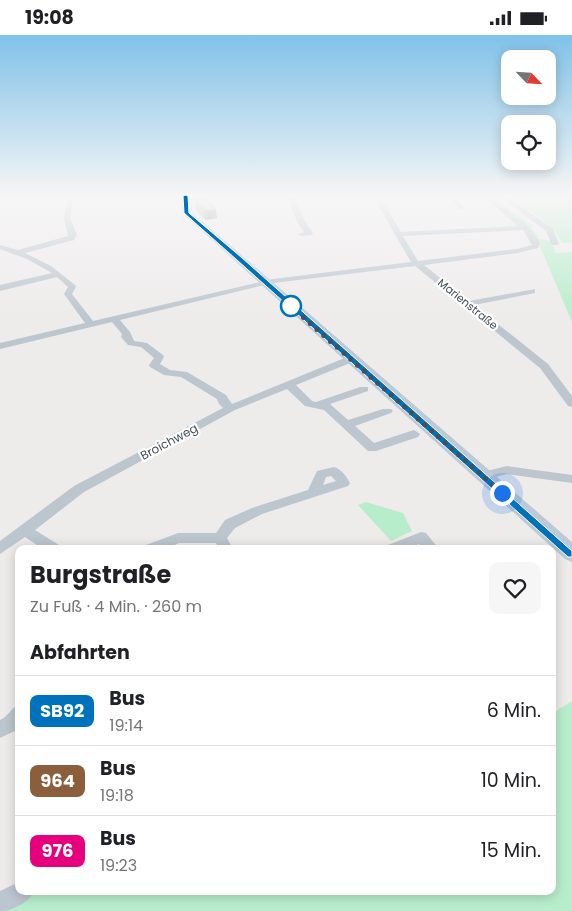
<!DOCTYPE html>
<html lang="de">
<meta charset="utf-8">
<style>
body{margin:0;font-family:Poppins,sans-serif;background:#f6f6f6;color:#202124;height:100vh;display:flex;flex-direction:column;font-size:19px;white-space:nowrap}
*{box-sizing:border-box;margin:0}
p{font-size:16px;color:#757577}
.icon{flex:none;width:28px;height:28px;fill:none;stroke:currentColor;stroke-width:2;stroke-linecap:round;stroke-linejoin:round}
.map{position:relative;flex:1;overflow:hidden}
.panel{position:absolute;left:15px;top:510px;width:541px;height:350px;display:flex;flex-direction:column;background:#fff;border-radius:10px;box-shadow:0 2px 12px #0003}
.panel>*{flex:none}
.badge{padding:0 10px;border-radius:8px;font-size:18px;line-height:32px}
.needle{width:32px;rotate:115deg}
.controls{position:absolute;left:501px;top:15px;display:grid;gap:10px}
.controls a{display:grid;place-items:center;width:55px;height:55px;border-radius:10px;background:#fff;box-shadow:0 2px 12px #0003;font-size:25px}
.you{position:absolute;width:25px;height:25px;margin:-12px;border:4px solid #fff;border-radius:50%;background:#1a73e8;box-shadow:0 0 0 8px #1a73e833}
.map>.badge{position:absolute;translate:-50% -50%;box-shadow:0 0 0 2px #fff}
h2{padding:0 15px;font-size:19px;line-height:45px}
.round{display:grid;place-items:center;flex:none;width:52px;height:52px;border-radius:10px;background:#f6f6f6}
.overview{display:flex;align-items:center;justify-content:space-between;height:85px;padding:0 15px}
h1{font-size:24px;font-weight:700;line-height:38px}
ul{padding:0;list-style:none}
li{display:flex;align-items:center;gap:15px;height:70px;padding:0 15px;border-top:1px solid #e0e0e0}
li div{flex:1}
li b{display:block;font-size:19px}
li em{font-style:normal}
li .badge{min-width:55px;font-weight:700;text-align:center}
.status{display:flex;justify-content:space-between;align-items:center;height:35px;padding:0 25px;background:#fff;direction:ltr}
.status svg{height:14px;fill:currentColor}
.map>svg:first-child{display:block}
</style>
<div class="status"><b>19:08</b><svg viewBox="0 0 49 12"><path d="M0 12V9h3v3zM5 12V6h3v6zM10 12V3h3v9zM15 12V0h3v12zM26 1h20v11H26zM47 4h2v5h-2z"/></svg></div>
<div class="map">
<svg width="572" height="876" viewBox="0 0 572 876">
<rect width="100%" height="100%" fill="#eeebeb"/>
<!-- green -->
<g fill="#b8edcb">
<path d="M488,161H497L495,163L534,192H531L540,204L551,206L556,218L572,217V287L539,209Z"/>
<path d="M507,161H572V208H562C553,187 526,174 507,161Z"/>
<path d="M366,467L403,478L412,496L391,506L358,470Z"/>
<path d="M572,666V876H0V871L28,856H249L250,860L257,856H552L553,678Z"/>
</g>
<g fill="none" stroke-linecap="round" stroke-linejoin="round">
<!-- minor -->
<g fill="#bcc6ce" fill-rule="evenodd">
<path d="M68,161H74L70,183L77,200L74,205L25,218L51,231L75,250L76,252L72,259L93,286L273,244L411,227L373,161H379L401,197L518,191L482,161H489L528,191L540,208L538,213L518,218L424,230L469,266L535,254V258L474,270L548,329L572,361V372L568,371L540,333L415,231L273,248L120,285L130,297L134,306L147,308L163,320L164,322L160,329L170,335L187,337L226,360L232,369L347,322H355V326L296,350L312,366L316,367L360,352H368V356L330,369L348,385L383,374H391L393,376L391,378L355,391L374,408L414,395L420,399L418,402L376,416H368L324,375L305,371L287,354L235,375L84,457L35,495L59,510L61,514H43L25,502L0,519V506L74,451L223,373L219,369L217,364L181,342L164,340L150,332L149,330L154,323L141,312L128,310L121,302L122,299L112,287L0,314V308L85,288L64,259L68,252L57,242L0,256V250L52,238L27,224L0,214V210L18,215L68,201L64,183ZM523,195L532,210L517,214L418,226L403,201Z"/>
<path d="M287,161H293C300,175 303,186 313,198L312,200L302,201L298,199L304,197C295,186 293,174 287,161Z"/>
<path d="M448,161H455L464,173L463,174H459Z"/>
<path d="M499,161H506L552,193L559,208L558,210H552L546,196Z"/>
<path d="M507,431L572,440V448L507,439L483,445L477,441L479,438Z"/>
<path d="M334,432C341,434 347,442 350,448L348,451L262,479L235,493L227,503L233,514H219L216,508H179L166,514H144L146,510L178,498H216L225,485L252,473L308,455L317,436ZM331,441L336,446L323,450L326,442Z"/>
<path d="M421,497L426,498L439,514H423L419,509L407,514H386L388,510Z"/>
<path d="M19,670V694L0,703V685C9,681 10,673 19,670Z"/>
<path d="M19,847V856H34C29,868 12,876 0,876V856Z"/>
</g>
<!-- secondary -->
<path fill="#bdc9d5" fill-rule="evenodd" d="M182,161H191L192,177L572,507V527L565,524L184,180Z"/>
</g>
<!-- wall -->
<path fill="#acaeb3" d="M194,161H204L217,183L205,185L196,175Z"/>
<!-- shaded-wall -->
<path fill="#8c8d92" d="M216,175L217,183L205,185V176Z"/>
<!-- building -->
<path fill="#c8cad0" stroke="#8c8d92" d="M195,161H204L216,175L205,176L196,167Z"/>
<!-- sky -->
<linearGradient id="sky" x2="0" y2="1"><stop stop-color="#80c2e9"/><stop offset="0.57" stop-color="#f7f6f6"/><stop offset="1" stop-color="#f7f6f6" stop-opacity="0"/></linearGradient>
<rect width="572" height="284" fill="url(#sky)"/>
<!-- line -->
<path fill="#0072bc" stroke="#fff" d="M186,160L188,161L189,178L241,222L572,516V522H568L237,225L184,178L183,161Z"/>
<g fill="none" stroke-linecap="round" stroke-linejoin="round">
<!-- walk -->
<path stroke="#444f58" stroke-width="5" stroke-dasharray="0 9" d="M291,271L287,268L502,458"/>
</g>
<!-- markers -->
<circle fill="#fff" stroke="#0072bc" stroke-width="2.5" cx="291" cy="271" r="10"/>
<g text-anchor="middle" stroke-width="4.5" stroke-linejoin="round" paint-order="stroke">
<!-- far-street labels -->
<g font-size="11" fill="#444f58" stroke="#fff">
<text transform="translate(468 269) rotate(39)" y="4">Marienstraße</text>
</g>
<!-- street labels -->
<g font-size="12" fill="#444f58" stroke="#fff">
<text transform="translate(169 407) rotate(-28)" y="4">Broichweg</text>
</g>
</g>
</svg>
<div class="controls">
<a><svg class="needle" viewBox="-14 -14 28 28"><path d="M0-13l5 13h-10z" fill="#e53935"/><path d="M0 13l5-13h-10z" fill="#757577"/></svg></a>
<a><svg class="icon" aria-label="locate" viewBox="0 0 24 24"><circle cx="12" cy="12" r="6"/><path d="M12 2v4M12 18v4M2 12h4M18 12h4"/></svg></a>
</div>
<div class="you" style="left:502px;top:458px"></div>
<section class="panel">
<div class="overview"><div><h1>Burgstraße</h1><p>Zu Fuß · 4 Min. · 260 m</p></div><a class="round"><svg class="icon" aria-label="heart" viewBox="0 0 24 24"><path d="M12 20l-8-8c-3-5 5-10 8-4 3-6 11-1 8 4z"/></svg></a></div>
<h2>Abfahrten</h2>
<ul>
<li><span class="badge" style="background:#0072bc;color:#fff">SB92</span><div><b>Bus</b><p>19:14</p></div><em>6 Min.</em></li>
<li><span class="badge" style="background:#8b5e3c;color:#fff">964</span><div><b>Bus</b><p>19:18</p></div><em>10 Min.</em></li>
<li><span class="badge" style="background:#e6007e;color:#fff">976</span><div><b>Bus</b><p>19:23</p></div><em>15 Min.</em></li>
</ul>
</section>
</div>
